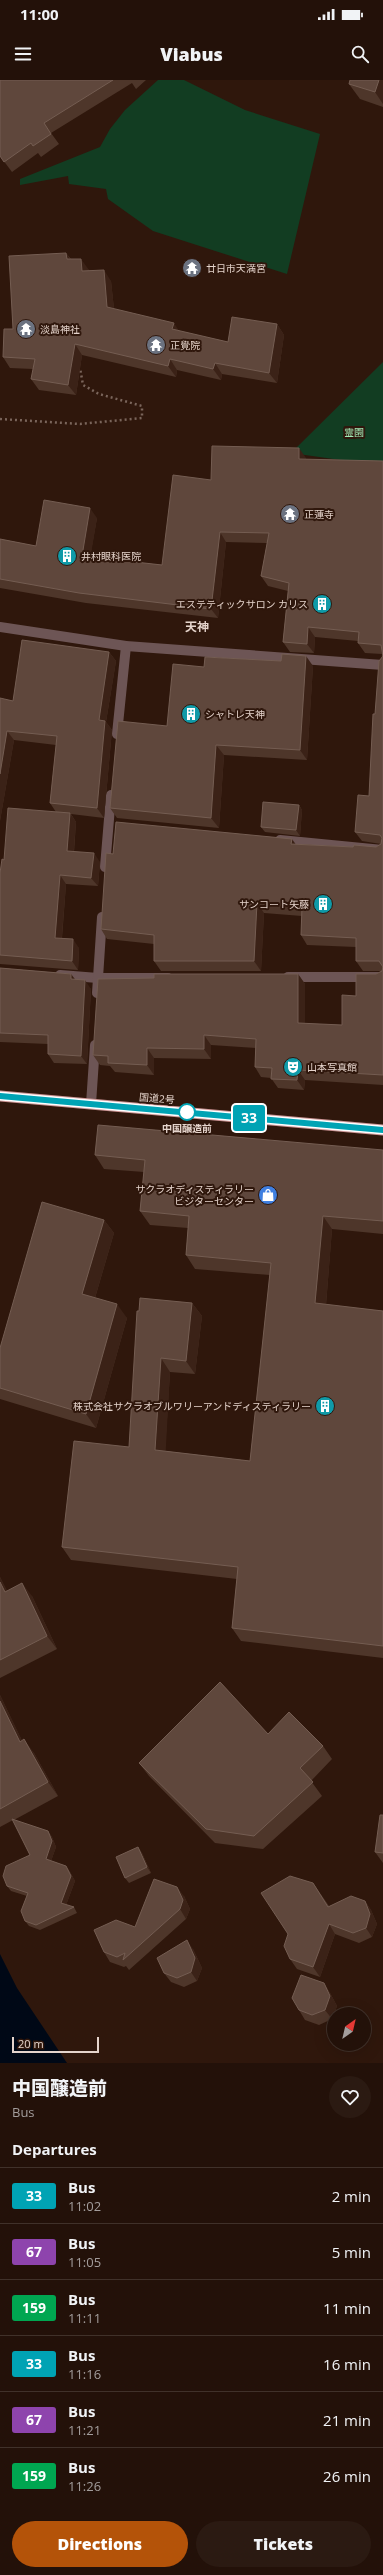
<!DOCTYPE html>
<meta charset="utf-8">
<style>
body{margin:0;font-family:"Open Sans","Noto Sans JP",sans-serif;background:#2b1a12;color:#f1f3f6;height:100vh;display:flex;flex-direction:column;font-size:15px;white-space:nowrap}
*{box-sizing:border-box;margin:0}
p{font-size:13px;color:#a39d9c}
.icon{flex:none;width:22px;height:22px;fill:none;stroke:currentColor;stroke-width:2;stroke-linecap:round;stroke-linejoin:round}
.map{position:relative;height:1983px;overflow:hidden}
.details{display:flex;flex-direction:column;background:#231109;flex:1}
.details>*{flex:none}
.badge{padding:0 8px;border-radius:3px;font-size:14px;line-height:26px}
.needle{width:26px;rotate:34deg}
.controls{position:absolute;left:327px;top:1927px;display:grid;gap:8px}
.controls a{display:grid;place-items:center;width:44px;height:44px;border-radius:50%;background:#231109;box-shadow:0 4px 16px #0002,0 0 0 1px #40312a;font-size:20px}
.scale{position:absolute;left:12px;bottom:10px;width:87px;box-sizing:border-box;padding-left:4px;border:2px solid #e5d4cc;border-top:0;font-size:11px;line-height:14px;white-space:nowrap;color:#e5d4cc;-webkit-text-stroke:3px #2f170c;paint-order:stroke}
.map>.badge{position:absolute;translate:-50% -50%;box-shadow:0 0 0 2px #fff}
h2{padding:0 12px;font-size:15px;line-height:36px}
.round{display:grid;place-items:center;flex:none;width:42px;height:42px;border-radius:21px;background:#2b1a12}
.summary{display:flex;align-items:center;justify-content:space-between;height:68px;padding:0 12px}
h1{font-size:19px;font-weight:800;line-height:30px}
.action{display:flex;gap:8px;margin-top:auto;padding:8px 12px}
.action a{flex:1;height:46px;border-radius:24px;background:#b45309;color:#fff;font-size:16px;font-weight:800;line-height:46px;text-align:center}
.action a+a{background:#2b1a12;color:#f1f3f6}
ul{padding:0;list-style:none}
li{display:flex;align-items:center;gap:12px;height:56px;padding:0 12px;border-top:1px solid #40312a}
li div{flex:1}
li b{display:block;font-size:15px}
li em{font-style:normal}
li .badge{min-width:44px;font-weight:700;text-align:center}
.status{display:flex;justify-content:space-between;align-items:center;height:28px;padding:0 20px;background:#231109;direction:ltr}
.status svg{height:11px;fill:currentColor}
header{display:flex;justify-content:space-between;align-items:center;height:52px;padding:0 12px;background:#231109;font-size:18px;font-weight:800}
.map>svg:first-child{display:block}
</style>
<div class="status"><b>11:00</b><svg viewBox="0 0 49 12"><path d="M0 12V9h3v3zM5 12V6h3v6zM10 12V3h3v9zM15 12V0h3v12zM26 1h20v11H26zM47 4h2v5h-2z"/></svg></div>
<header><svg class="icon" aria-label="menu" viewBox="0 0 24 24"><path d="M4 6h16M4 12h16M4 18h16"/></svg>Viabus<svg class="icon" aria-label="search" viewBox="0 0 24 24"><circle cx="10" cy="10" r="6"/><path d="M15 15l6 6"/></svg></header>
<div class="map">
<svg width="383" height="1983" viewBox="0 0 383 1983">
<rect width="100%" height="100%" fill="#2f170c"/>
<!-- green -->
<g fill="#123d22">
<path d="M158,0H184L245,30L320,54L287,194L153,151L108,119L106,109L69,104L68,96L20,105V99L100,67L110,49L125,30Z"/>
<path d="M383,282V386L291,373Z"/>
</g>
<!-- water -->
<path fill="#000816" d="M0,1874L17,1908L67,1983H0Z"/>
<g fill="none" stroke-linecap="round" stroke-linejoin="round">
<!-- path -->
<path stroke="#7a655b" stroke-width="2.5" stroke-dasharray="2 3" stroke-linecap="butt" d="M0,339L80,344L142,338V326L99,314L83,305L80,288"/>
<!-- minor -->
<g stroke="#6d5555" stroke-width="10">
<path d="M0,547L126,566L383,585"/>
<path d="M117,654L126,566"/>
<path d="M280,760L383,770"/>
<path d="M105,787L111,715"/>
<path d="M60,895L98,898H168"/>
<path d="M288,897H383"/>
<path d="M97,913L102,837"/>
<path d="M91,1024L95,965"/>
</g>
<!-- trunk -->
<path stroke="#cd9696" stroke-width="11" d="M0,1016L383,1050"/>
</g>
<!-- wall -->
<g fill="#4e362a">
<path d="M0,0H146L136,9L132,3L51,53L59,64L41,77L38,73L12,92L0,76Z"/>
<path d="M383,0V27L360,19L349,4Z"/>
<path d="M66,173L71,179L89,190V191L111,201L114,229L179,251L228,262L277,244L284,255L277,303L222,294L221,300L177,290L176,297L82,275L76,315L39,310L31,299L33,289L10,288L3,277L13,249Z"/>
<path d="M306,378V379L383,381V1005L305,1000L304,1010L278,1008L271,998L261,997L255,987L256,968L211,965V979L154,978V995L115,992L110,986L100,985L93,975L298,894L305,904V944L342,945L356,916L376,894L381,891H363L356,881V867L307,865L301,855L302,836L264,833L261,891H161L154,881V864L107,859L101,849L113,774L295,764L353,767H376L381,764L362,761L355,752L369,716L375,634L382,574L365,573L358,563V561L315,557L314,573L290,572L283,562L288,511L268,506L261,496L267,463L226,462L218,538L86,523L0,508V459L36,466L97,438L90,477L162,485L211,400Z"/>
<path d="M109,572L116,581L106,642L112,650L104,738L71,734L76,742L74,772L100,782L98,806L66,804L62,858L79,868L78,890L0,884V793L4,780L56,732L50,723L56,665L14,660L0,741V618L13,621Z"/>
<path d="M313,586L307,680L224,675L219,748L117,738L110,728L167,646L204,587Z"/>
<path d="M299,725L302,730L300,756L265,752L261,747Z"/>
<path d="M0,888L71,894L75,899L91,909L87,984L54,983L48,974V964L0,962Z"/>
<path d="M383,1070V1154L332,1149L326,1225L383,1231V1578L241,1561L232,1548L237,1499L71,1480L62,1467L129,1367L139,1231L192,1223L202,1236L195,1294L170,1292L165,1371L250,1381L270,1195L195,1189L186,1175L188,1148L150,1145L140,1131L144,1092L104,1089L95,1075Z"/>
<path d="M104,1140L114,1153L95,1218L127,1238L96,1348L0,1319V1268Z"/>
<path d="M0,1497L7,1511L32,1516L57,1569L0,1598Z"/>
<path d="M0,1615L22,1661L34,1673L58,1716L14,1740L48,1751L52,1757L56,1767L51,1781L66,1786L70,1792L75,1801L66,1825L74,1827L77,1833L40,1850L29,1846L25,1841L27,1816L11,1811L7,1806L30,1775L13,1740L0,1747Z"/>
<path d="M268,1654L323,1666L332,1679L311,1701L322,1716L263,1769L215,1763L149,1696L139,1683Z"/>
<path d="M383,1735V1783L375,1772Z"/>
<path d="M138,1767L142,1773L151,1793L129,1803L125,1798Z"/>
<path d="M313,1803L329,1826L365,1821L371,1830L377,1844L372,1857L359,1863L335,1854L320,1897L297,1889L290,1879Z"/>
<path d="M184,1816L190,1829L186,1839L129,1890L126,1886L124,1887L110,1882L104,1872L135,1847Z"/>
<path d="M193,1869L202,1888L197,1901L184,1907L171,1902L164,1893Z"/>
<path d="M324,1903L330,1913L337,1926L332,1939L319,1945L305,1940L299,1930Z"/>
</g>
<!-- shaded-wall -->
<g fill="#3b2217">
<path d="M379,0H383V24L375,12Z"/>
<path d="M66,173L74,184L67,179Z"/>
<path d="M81,179L89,190V201L82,191Z"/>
<path d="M104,190L111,201L115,238L107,227Z"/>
<path d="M174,243L181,254L172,249Z"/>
<path d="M277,244L284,255L277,303L269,293Z"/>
<path d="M75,264L82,275L76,315L68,305Z"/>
<path d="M170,279L177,290L176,297L168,286Z"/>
<path d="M215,283L222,294L221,300L213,289Z"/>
<path d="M299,368L306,378V388L299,379Z"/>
<path d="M90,428L97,438L89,486L82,476Z"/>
<path d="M220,452L226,462L218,538L211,529Z"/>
<path d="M308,547L315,557L314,573L307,564Z"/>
<path d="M109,572L116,581L106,642L112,650L104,738L97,728L99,640Z"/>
<path d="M306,576L313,586L307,680L300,670Z"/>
<path d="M7,651L14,660L0,741V694Z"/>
<path d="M216,665L224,675L219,748L211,738Z"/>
<path d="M299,725L302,730L300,756L296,750Z"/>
<path d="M70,733L76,742L73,780L67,771Z"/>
<path d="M292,759L299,769L291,764Z"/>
<path d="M94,773L100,782L98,806L91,798Z"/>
<path d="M60,795L66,804L61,867L55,858Z"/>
<path d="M257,823L264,833L261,891L254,881Z"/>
<path d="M73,859L79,868L78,890L72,881Z"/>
<path d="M71,894L77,903L71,899Z"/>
<path d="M298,894L305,904V953L298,943Z"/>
<path d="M85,900L91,909L87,984L81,976Z"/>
<path d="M204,955L211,965V979L204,969Z"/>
<path d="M147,968L154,978V995L147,985Z"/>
<path d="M298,990L305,1000L304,1010L297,1000Z"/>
<path d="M323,1136L332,1149L325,1237L315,1223Z"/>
<path d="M104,1140L114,1153L92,1228L82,1214Z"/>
<path d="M192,1223L202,1236L195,1294L186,1281Z"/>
<path d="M117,1224L127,1238L96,1348L86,1334Z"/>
<path d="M161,1278L170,1292L165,1384L155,1370Z"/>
<path d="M0,1497L14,1525L5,1512L0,1502Z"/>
<path d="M22,1503L32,1516L57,1569L47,1556Z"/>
<path d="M0,1615L29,1675L20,1662L0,1621Z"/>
<path d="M24,1659L34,1673L58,1716L48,1702Z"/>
<path d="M48,1751L52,1757L56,1767L50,1784L46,1779Z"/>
<path d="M138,1767L142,1773L151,1793L147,1787Z"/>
<path d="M66,1786L70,1792L75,1801L65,1828L61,1823Z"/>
<path d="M177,1807L184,1816L190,1829L186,1839L180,1829Z"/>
<path d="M365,1821L371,1830L377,1844L372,1857L366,1848Z"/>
<path d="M329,1844L335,1854L320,1897L313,1887Z"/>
<path d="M187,1860L193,1869L202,1888L197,1901L191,1892Z"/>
<path d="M324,1903L330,1913L337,1926L332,1939L325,1930Z"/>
</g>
<!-- building -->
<g fill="#5f473c" stroke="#745d52">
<path d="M0,0H113L44,43L51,54L33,66L31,63L4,82L0,76Z"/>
<path d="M350,0H379L375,12L349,4Z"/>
<path d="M66,173L67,179H81L82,191L104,190L107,227L174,243L172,249L228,262L232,237L277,244L269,293L215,283L213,289L170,279L168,286L75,264L68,305L31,299L35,279L3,277L4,249H13L9,176Z"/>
<path d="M212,366L299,368V379L383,381V995L298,990L297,1000L271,999L272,988L255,987L256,959L204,955V969L147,968V985L108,983V976L93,975L98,899L154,898V894H298V943L342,945V915L356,916V894H376L382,891L383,887L379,881H356V858L301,855L302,827L257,823L254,881H154V855L101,849L106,773L113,774L116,742L292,759L291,764L353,767L354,765L376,767L381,764L382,758L380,755L355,752L358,715L369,716L373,634H375L379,581L383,576L381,565L358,563L359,552L308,547L307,564L283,562L289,503L261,496L269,453L220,452L211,529L79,513L0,499V459L36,466L44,420L90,428L82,476L162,485L173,395L211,400Z"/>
<path d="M22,560L109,572L99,640L105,641L97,728L50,723L57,656L7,651L0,694V618L13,621Z"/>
<path d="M282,574L306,576L300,670L216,665L211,738L110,728L118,641L167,646L173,584L204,587L205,577L281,581Z"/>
<path d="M263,722L299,725L296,750L261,747Z"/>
<path d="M8,728L70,733L67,771L94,773L91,798L60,795L55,858L73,859L72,881L0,875V793L2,779L4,780Z"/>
<path d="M0,888L71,894V899L85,900L81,976L48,974V955L0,953Z"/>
<path d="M98,1045L383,1070V1141L323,1136L315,1223L383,1231V1566L232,1548L238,1487L62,1467L74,1361L129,1367L137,1231H139L140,1218L192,1223L186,1281L161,1278L155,1370L250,1381L271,1183L186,1175L189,1136L140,1131L145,1080L95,1075Z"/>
<path d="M42,1122L104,1140L82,1214L117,1224L86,1334L0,1308V1268Z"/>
<path d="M0,1502L5,1512L22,1503L47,1556L0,1580Z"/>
<path d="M220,1602L268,1654L289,1632L323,1666L300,1688L313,1702L254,1756L206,1749L139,1683Z"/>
<path d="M0,1621L20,1662L24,1659L48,1702L0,1729Z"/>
<path d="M380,1735H383V1773L375,1772Z"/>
<path d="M12,1739L48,1751L52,1761L46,1779L66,1786L71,1796L61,1823L74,1827L36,1845L25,1841L21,1831L28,1813L7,1806L3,1796L6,1786L30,1775Z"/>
<path d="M138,1767L147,1787L125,1798L116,1777Z"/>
<path d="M290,1796L313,1803L328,1827L351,1816L365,1821L370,1834L366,1848L353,1853L329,1844L313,1887L290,1879L284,1866L288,1854L261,1813Z"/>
<path d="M154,1799L177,1807L183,1820L180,1829L123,1880L125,1873L117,1877L104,1872L94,1850L116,1840L135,1847Z"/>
<path d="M187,1860L195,1878L191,1892L177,1898L164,1893L157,1878Z"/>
<path d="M301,1895L324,1903L330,1916L325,1930L312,1935L299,1930L292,1918Z"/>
</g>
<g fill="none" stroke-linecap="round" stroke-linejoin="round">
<defs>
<path id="line" d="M0,1016L383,1050"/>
</defs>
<!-- line casing -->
<use href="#line" stroke="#fff" stroke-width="9"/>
<!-- line -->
<use href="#line" stroke="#00a3b4" stroke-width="6"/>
</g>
<!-- icons -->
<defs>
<symbol id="temple-disc" viewBox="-11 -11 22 22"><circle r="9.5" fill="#6b7280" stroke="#2f170c"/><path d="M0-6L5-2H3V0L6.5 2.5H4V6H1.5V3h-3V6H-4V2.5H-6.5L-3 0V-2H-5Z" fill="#fff"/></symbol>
<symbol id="building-disc" viewBox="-11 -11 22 22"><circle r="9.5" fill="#0f9aa8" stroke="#2f170c"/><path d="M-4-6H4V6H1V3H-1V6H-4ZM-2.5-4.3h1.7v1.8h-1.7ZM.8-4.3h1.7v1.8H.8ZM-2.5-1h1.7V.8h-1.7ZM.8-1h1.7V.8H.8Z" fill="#fff"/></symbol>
<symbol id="theatre-disc" viewBox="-11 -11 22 22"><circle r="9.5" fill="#0f9aa8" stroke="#2f170c"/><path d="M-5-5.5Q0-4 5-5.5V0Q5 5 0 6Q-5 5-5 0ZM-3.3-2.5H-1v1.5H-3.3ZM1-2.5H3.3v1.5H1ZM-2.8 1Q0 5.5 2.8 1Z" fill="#fff"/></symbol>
<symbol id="shop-disc" viewBox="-11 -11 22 22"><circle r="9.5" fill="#3f7fe0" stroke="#2f170c"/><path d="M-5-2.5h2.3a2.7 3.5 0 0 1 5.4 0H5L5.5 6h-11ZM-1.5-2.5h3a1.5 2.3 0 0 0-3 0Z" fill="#fff"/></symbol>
</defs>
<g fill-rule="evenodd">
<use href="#temple-disc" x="181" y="177" width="22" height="22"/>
<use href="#temple-disc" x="15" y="238" width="22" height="22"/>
<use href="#temple-disc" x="145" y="254" width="22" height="22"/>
<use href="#temple-disc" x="279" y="423" width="22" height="22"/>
<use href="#building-disc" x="56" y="465" width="22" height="22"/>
<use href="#building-disc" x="311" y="513" width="22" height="22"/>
<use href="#building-disc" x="180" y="623" width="22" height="22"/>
<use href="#building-disc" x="312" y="813" width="22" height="22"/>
<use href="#theatre-disc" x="282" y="976" width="22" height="22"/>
<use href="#shop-disc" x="257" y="1104" width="22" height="22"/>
<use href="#building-disc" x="314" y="1315" width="22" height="22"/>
</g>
<!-- markers -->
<circle fill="#fff" stroke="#00a3b4" stroke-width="2" cx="187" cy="1032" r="8"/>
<g text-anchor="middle" stroke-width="4" stroke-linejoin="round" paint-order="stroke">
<!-- poi labels -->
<g font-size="10" fill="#e5d4cc" stroke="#2f170c" text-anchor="start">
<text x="206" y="192">廿日市天満宮</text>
<text x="40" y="253">淡島神社</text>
<text x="170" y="269">正覺院</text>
<text x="304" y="438">正蓮寺</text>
<text x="81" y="480">井村眼科医院</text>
<text x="308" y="528" text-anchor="end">エステティックサロン カリス</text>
<text x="205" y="638">シャトレ天神</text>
<text x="309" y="828" text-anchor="end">サンコート矢藤</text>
<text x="307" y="991">山本写真館</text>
<text x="254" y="1113" text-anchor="end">サクラオディスティラリー<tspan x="254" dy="12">ビジターセンター</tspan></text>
<text x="311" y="1330" text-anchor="end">株式会社サクラオブルワリーアンドディスティラリー</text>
</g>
<!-- park labels -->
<g font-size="10" fill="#a3ebb7" stroke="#2f170c">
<text x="354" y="356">霊園</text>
</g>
<!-- street labels -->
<g font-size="10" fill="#e5d4cc" stroke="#2f170c">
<text transform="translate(157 1018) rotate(5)" y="4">国道2号</text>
</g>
<!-- stop labels -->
<g font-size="10" font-weight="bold" fill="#e5d4cc" stroke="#2f170c">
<text x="187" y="1052">中国醸造前</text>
</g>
<!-- quarter labels -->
<g font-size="12" font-weight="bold" fill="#e5d4cc" stroke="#2f170c">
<text x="197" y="551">天神</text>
</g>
</g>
</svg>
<div class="controls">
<a><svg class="needle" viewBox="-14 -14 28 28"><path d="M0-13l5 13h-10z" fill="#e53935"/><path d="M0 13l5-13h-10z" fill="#a39d9c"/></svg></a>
</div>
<div class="scale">20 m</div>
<b class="badge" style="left:249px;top:1038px;background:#00a3b4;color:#fff">33</b>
</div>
<section class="details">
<div class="summary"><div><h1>中国醸造前</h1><p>Bus</p></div><a class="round"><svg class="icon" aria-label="heart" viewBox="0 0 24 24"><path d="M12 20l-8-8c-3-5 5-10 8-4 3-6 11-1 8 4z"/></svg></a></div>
<h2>Departures</h2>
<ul>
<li><span class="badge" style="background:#00a3b4;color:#fff">33</span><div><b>Bus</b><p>11:02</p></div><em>2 min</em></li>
<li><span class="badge" style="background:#8e44ad;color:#fff">67</span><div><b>Bus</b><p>11:05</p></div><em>5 min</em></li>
<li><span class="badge" style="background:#00a651;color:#fff">159</span><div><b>Bus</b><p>11:11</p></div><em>11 min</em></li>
<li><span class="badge" style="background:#00a3b4;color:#fff">33</span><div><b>Bus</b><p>11:16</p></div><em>16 min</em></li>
<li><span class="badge" style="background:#8e44ad;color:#fff">67</span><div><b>Bus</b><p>11:21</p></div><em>21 min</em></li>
<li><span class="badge" style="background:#00a651;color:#fff">159</span><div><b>Bus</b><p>11:26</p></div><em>26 min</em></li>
</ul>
<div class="action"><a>Directions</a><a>Tickets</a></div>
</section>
